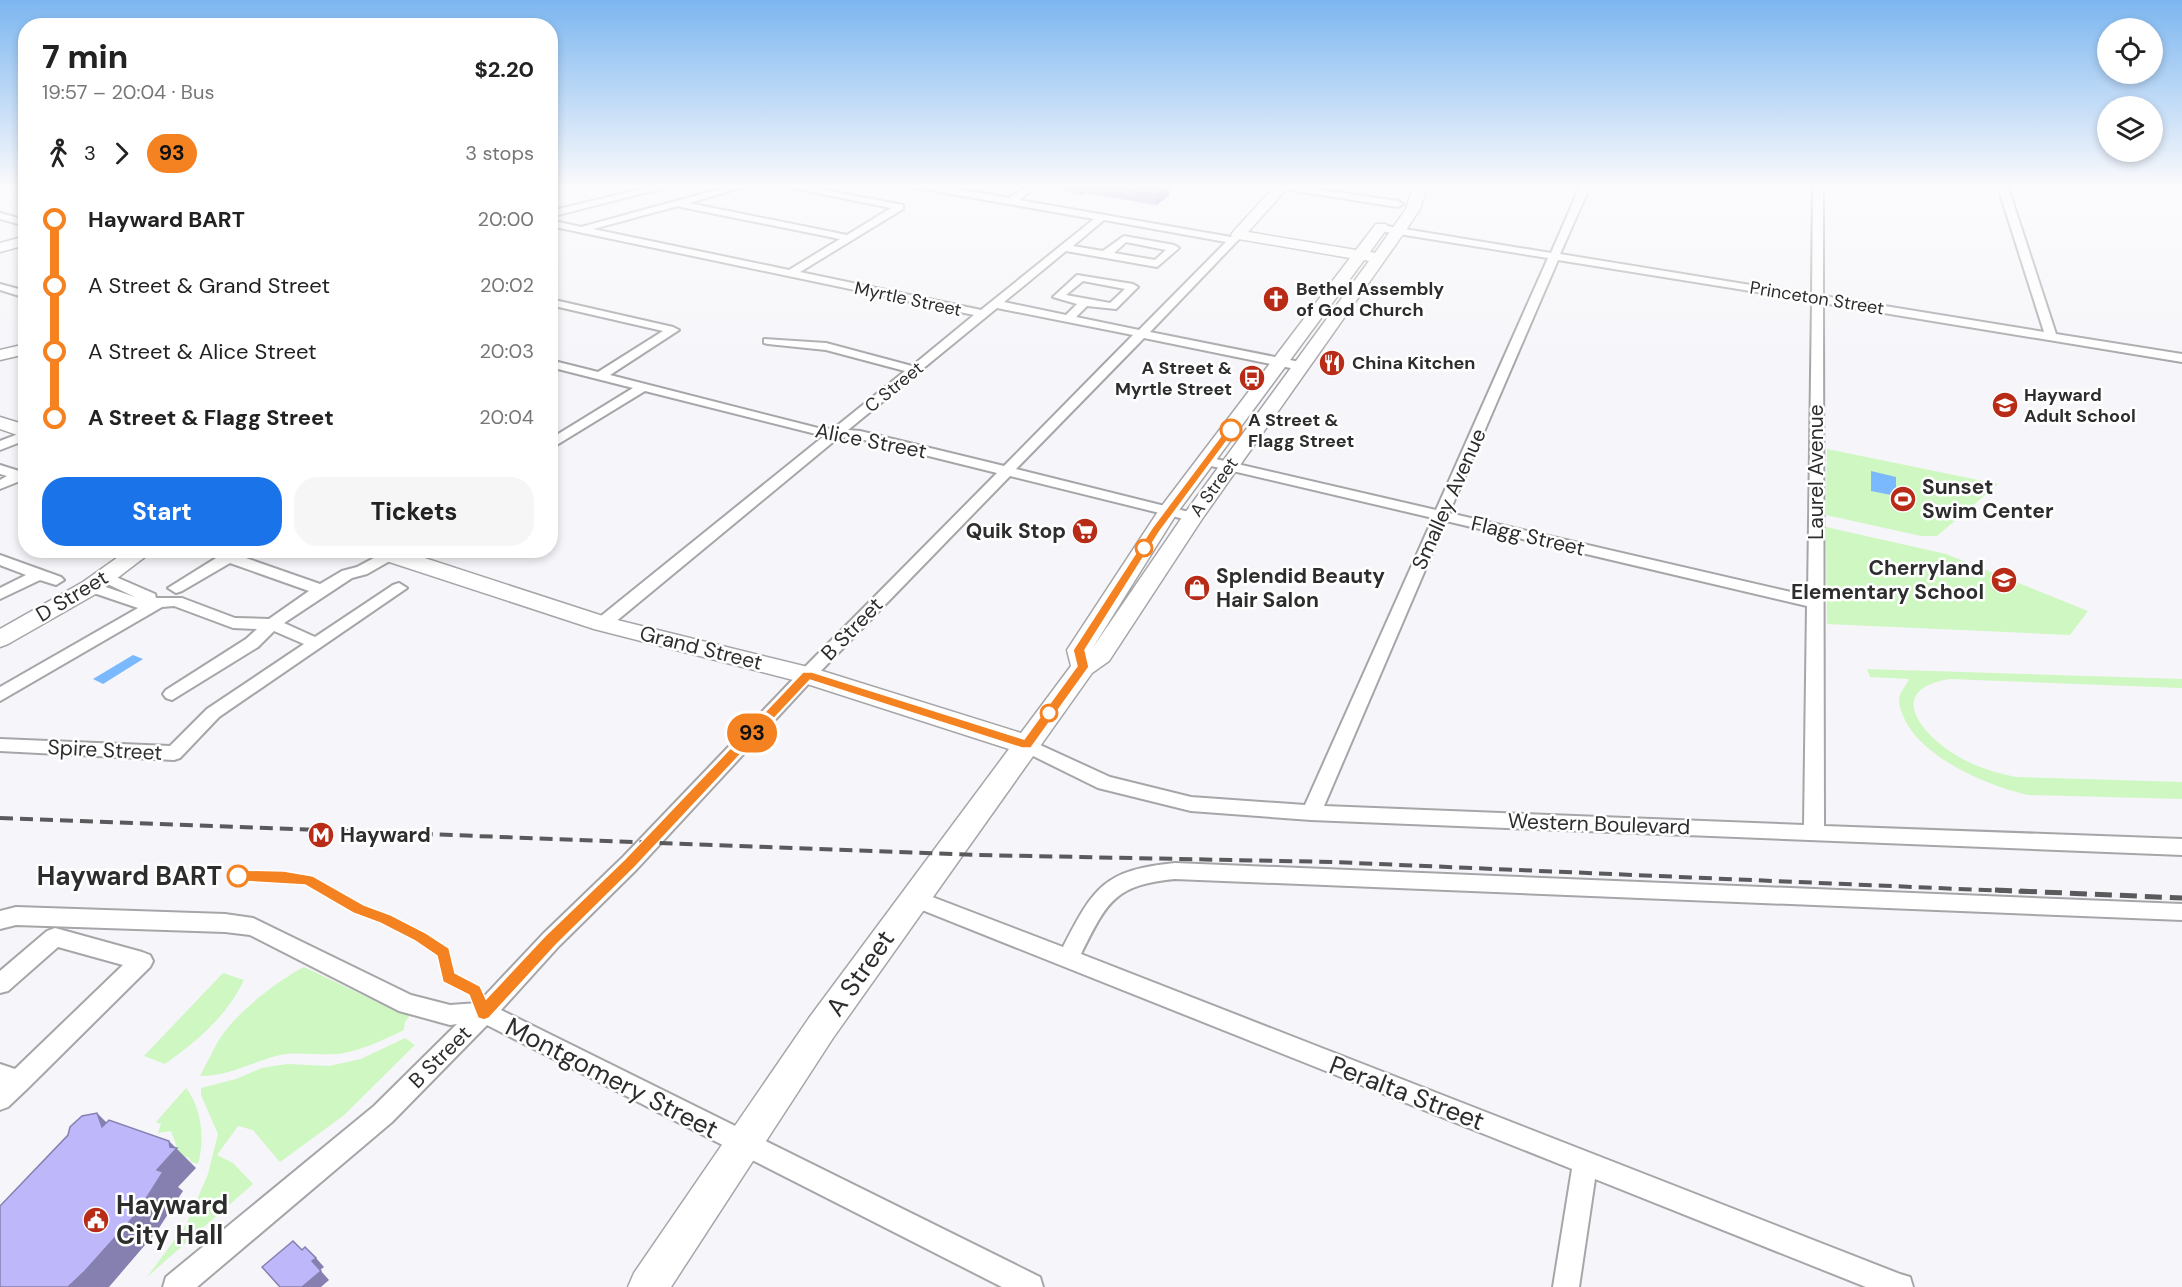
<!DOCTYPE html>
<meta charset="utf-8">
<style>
body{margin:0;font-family:"DM Sans",sans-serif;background:#f6f6f6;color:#222;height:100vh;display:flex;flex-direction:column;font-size:22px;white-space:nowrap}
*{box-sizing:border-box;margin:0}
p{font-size:20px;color:#767676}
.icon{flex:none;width:33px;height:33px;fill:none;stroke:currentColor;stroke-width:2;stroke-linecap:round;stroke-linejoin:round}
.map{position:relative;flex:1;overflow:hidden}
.sheet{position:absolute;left:18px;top:18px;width:540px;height:540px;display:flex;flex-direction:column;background:#fff;border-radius:24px;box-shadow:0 3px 9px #0003}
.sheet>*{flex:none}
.badge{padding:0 12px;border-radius:20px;font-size:21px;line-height:39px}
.controls{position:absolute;left:2097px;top:18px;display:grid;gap:12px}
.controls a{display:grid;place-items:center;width:66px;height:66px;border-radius:50%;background:#fff;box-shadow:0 3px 9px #0003;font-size:30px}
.map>.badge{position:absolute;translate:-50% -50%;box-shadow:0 0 0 3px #fff}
.legs{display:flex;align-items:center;gap:9px;height:66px;padding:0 24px;font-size:20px}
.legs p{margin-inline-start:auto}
.headline{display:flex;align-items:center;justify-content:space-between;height:102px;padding:0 24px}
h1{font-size:33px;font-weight:800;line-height:45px}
.primary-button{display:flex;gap:12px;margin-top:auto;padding:12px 24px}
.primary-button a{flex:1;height:69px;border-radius:24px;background:#1a73e8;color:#fff;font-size:24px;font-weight:800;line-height:69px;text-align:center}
.primary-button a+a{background:#f6f6f6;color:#222}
ul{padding:0 24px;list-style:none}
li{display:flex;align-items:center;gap:21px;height:66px;font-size:22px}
li i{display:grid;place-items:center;width:9px;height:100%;margin:0 8px;background:currentColor}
li i::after{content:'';width:15px;height:15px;margin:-8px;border:4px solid;border-radius:50%;background:#fff}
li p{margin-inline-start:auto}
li:first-child i{background:linear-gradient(#0000 50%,currentColor 0)}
li:last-child i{background:linear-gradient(currentColor 50%,#0000 0)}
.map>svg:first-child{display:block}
</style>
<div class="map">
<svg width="2182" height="1287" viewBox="0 0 2182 1287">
<rect width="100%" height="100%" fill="#f6f5f9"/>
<!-- green -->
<g fill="#cef7c1">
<path d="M1827,449L1998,484L1937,536H1921L1826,515Z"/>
<path d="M1826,527L1946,554L2088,611L2070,635L1827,624Z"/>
<path d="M1867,669L2182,679V688L1950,679C1886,689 1919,732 1954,754C1973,766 1993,772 2015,777L2182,782V799L2028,795C1987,786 1917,756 1902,713C1900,709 1898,700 1900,695C1902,690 1907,684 1909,679L1870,677Z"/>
<path d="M304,967L396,1011L411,1014L405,1022L404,1030C385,1039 365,1049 344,1053C322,1057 298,1050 276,1056C250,1063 228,1076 200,1076C205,1066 210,1057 215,1047C230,1017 275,982 304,967Z"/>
<path d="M223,973L244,980C227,1016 197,1041 165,1064L144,1056Z"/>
<path d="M405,1038L415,1045L343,1116L280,1162L253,1130L238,1126L217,1155L233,1163L253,1184L147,1277L187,1223L208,1174L218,1134L201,1095V1088L236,1079L262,1068L287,1064L329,1066L361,1059Z"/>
<path d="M186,1088C202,1109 205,1140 198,1164L191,1162L189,1158L176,1153L178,1150L171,1131L158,1133L161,1124L156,1122Z"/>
</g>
<!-- water -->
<g fill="#7ab9fd">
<path d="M1871,471L1896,477V496L1871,491Z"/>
<path d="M133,655L143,659L103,684L93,679Z"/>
</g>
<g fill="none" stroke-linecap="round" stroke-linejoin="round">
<defs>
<g id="street">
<path d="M663,184H679L550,217V211Z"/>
<path d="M738,184H754L689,203L847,235L891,208L773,184H793L903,205V209L800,272L981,310L1094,219L911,187L906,184H927L1009,198L1029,184H1040L1019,200L1231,237L1235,233H1241V237L1150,332L1300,362L1306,366L1300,370L1144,338L1016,469L1197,514L1199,517L1197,520L1192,521L1010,476L813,679L637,869L559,946L501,1010L1040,1277L1043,1287H1002L487,1025L392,1122L197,1287H163L166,1277L374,1106L457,1024L450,1025L399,1011L250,935L225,932L16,925L0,929V911L16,907L225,914L253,918L411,995L450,1005L478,1003L543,934L623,857L801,671L997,473L860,439L839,437L608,628H596L594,624L596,620L824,436L645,391L550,449V439L633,388L550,367V360L598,372L663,331L550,305V299L673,327L679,330L610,375L818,428L833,429L905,371L826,350L768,344L764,343V339L826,343L912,366L974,315L550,226V220L581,227ZM678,206L681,207L840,239L789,270L593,229ZM1104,220L1226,242L1139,330L1076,317L1087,306L1116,309L1138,287L1133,284L1077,275L1053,297L1077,304L1066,315L1004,302L1066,251L1157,267L1179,248L1174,245L1124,236L1103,251L1073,246ZM1126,242L1166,250L1155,260L1114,253ZM1083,281L1125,289L1110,303L1066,295ZM997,308L1133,335L1004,466L860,431L848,430Z"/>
<path d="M1279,184L1398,201L1403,204L1398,207L1282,189L1277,186Z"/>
<path d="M1581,184H1591L1560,254L1812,295L1813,184H1823V296L2044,332L1997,184H2007L2056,334L2182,354V362L1823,303L1824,826L2182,839V855L1311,820L1191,811L1098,788L1021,750L1018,745L1021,740L1027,739L1110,777L1191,797L1305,805L1433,518L1207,465L1200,461L1207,457L1436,510L1548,258L1380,231L1375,228L1380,225L1551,253ZM1558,260L1812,301L1808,596L1449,513ZM1446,521L1807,606L1804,825L1324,806Z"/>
<path d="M0,213L26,220V226L0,219Z"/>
<path d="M0,284L26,291V298L0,290Z"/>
<path d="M26,431V440L0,450V441Z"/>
<path d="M0,465L19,471L26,469V482L20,481L0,489V480L7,476L0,474Z"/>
<path d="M229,550H243L240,556L320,584L342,571L357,567L385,552H395L398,555L395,558L367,574L352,578L284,623L315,637L393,585L399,583L407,588L219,717L180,758L174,760L0,751V739L170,746L207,709L304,644L274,631L258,647L172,700L166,698L163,694L166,690L246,639L257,629L233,628L174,606L162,607L0,701V687L138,608L85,590L83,587L91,582L135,597L99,580L96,577L99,574H109L155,594L156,598H182L235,618L269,619L309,591L230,563L182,591L176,593L168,588Z"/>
<path d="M0,555L61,577L64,580L56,585L40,580L0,599V588L26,575L0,565Z"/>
<path d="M1175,863L2182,904V920L1175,879C1114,885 1107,902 1081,954L1900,1274L1910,1277L1913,1287H1866L1595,1179L1579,1287H1553L1572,1169L907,904L904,898L907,892L914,890L1063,947C1094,887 1104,870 1175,863Z"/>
<path d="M55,928L142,952L150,955L153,961L150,967L27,1089L8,1107L0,1110V1064L15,1069L123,965L58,947L8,991L0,993V971L47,931Z"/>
</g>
<g id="secondary">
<path d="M1277,184H1291L1248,232L1356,250L1376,224H1386L1388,227L1370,252L1375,253L1406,209L1414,184H1428L1420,209L1406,230L1202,519L1109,661L1092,673L833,1038L671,1287H628L634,1273L809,1018L1009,749L801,682L594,629L368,555L365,550H400L609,618L816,669L1021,733L1071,666L1067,650L1161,507L1350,258L1233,238L1231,235L1233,232ZM1364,260L1369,261L1185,513L1092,649L1177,513Z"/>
<path d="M26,236V245L0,252V243Z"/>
<path d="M26,344V354L0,360V350Z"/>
<path d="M0,417L26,425V438L0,429Z"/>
<path d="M128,550H154L99,592L8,644L0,647V629L83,582Z"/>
</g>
</defs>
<!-- street casing -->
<use href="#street" stroke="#a6a6a9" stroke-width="4"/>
<!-- secondary casing -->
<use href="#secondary" stroke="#a6a6a9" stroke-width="3"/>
<!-- street -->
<use href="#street" fill="#fff" fill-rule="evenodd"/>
<!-- secondary -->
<use href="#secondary" fill="#fff" fill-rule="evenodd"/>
<!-- rail-far1 -->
<path stroke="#5a595b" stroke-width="4" stroke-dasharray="13 7" stroke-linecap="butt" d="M0,818L979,855L1332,862L2030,892"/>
<!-- rail -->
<path stroke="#5a595b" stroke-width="5" stroke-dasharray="17 8" stroke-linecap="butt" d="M1995,890L2182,898"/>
</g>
<!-- wall -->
<path fill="#a39dd7" d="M1065,184H1164L1169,196L1156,205L1084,193L1081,195L1065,191Z"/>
<!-- shaded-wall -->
<g fill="#8580af">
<path d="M1081,184H1084V193L1081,195Z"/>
<path d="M1169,185V196L1156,205V195Z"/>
<path d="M97,1113L117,1133L102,1127Z"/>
<path d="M169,1141L196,1168L178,1187L183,1191L157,1231L109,1287H68L157,1170L170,1147Z"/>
<path d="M316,1258L324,1267L320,1270L312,1261Z"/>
<path d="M321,1271L329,1280L321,1287H302Z"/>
</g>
<!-- building -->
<g fill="#beb7fa" stroke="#8580af" stroke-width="1.5">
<path d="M1095,184H1164L1169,185L1156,195Z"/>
<path d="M97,1113L102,1127L109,1120L169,1141L170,1147L177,1148L157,1170L163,1172L137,1213L85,1271L68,1287H0V1206L68,1135L70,1127L82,1116Z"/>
<path d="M293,1241L302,1250L305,1247L316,1258L312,1261L321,1271L302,1287H280L262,1267Z"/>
</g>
<!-- sky -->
<linearGradient id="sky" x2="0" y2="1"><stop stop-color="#7cb6f0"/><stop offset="0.51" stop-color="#fbfafc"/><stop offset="1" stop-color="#fbfafc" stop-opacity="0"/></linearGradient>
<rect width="2182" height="364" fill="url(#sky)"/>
<!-- line-1 -->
<path fill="#f58220" stroke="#fff" stroke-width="1.5" d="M1231,427L1235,430L1160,531L1085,650L1089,667L1031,748H1022L810,680L635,867L556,945L489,1018L484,1020L478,1018L469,995L443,982L437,956L415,941L380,923L353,913L305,885L238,881L233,880L231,876L233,872L238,870L284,871L313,876L364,905L391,915L426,933L449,948L455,973L480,986L486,999L545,936L625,859L803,672H812L1024,739L1077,666L1073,650L1152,528L1227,428Z"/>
<!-- icons -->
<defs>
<symbol id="church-disc" viewBox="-11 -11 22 22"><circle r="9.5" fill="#b82c17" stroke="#fff"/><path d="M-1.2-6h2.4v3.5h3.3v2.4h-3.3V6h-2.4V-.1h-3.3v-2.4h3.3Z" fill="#fff"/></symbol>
<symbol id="restaurant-disc" viewBox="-11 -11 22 22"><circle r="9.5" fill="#b82c17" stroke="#fff"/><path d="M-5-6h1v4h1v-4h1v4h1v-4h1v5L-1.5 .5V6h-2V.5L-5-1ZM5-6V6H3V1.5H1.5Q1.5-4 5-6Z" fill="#fff"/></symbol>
<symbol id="bus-disc" viewBox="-11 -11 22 22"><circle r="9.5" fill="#b82c17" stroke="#fff"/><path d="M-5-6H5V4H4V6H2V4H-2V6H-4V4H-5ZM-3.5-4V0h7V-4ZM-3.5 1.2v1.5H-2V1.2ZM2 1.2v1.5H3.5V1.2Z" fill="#fff"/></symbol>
<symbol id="school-disc" viewBox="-11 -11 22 22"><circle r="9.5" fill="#b82c17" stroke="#fff"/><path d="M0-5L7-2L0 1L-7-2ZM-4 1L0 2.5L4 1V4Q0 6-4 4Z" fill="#fff"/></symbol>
<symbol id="stadium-disc" viewBox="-11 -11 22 22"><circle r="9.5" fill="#b82c17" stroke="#fff"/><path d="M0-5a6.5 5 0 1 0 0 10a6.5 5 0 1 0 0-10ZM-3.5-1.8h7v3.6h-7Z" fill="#fff"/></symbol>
<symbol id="supermarket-disc" viewBox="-11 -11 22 22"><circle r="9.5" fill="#b82c17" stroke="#fff"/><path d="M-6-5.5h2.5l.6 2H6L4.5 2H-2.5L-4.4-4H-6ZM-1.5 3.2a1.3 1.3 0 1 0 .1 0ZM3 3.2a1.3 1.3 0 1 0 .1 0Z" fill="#fff"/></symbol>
<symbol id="shop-disc" viewBox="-11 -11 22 22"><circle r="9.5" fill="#b82c17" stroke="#fff"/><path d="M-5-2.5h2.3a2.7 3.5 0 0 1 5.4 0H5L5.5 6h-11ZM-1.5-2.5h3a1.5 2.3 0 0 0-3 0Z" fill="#fff"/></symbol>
<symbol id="metro-disc" viewBox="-11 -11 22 22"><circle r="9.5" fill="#b82c17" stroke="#fff"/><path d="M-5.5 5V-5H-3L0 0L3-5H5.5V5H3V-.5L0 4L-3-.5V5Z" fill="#fff"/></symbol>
<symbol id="civic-disc" viewBox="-11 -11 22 22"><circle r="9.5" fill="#b82c17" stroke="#fff"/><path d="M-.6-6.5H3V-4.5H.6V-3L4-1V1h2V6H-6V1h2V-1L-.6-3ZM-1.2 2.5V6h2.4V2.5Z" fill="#fff"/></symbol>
</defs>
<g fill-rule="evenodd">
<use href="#church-disc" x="1261" y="284" width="30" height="30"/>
<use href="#restaurant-disc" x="1317" y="348" width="30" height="30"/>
<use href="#bus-disc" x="1237" y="363" width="30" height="30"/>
<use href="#school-disc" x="1990" y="390" width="30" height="30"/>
<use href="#stadium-disc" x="1888" y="484" width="30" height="30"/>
<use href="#supermarket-disc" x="1070" y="516" width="30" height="30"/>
<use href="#school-disc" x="1989" y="565" width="30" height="30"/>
<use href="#shop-disc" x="1182" y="573" width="30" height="30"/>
<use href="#metro-disc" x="306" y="820" width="30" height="30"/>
<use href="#civic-disc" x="81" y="1205" width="30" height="30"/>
</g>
<!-- markers -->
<g fill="#fff" stroke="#f58220" stroke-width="3">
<circle cx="1231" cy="430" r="10"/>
<circle cx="1144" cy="548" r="8"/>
<circle cx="1049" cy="713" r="8"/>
<circle cx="238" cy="876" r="10"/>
</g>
<g text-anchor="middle" stroke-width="5" stroke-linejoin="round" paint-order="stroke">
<!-- far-poi labels -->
<g font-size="18" font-weight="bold" fill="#2d2d2e" stroke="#fff" text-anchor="start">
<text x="1296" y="295">Bethel Assembly<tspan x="1296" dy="21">of God Church</tspan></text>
<text x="1352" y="369">China Kitchen</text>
<text x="1232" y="374" text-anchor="end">A Street &amp;<tspan x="1232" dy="21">Myrtle Street</tspan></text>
<text x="2024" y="401">Hayward<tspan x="2024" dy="21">Adult School</tspan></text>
</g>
<!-- far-street labels -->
<g font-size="18" fill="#2d2d2e" stroke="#fff">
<text transform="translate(1817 298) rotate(9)" y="6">Princeton Street</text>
<text transform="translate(908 299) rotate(12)" y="6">Myrtle Street</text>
<text transform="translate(894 387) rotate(-39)" y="6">C Street</text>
<text transform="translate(1214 487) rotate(-54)" y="6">A Street</text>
</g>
<!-- far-stop labels -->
<g font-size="18" font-weight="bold" fill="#2d2d2e" stroke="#fff" text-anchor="start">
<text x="1248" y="426">A Street &amp;<tspan x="1248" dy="21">Flagg Street</tspan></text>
</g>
<!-- street labels -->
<g font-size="21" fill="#2d2d2e" stroke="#fff">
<text transform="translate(871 441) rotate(11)" y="7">Alice Street</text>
<text transform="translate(1816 472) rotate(-90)" y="7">Laurel Avenue</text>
<text transform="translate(1449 499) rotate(-66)" y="7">Smalley Avenue</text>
<text transform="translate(1528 536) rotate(13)" y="7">Flagg Street</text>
<text transform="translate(72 596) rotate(-31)" y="7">D Street</text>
<text transform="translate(852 629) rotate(-46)" y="7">B Street</text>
<text transform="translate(701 648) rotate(14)" y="7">Grand Street</text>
<text transform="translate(105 750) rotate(3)" y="7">Spire Street</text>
<text transform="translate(1599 824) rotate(2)" y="7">Western Boulevard</text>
<text transform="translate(440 1057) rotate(-45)" y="7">B Street</text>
</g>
<!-- poi labels -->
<g font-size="21" font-weight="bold" fill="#2d2d2e" stroke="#fff" text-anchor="start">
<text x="1922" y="494">Sunset<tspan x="1922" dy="24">Swim Center</tspan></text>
<text x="1066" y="538" text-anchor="end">Quik Stop</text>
<text x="1984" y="575" text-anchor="end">Cherryland<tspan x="1984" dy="24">Elementary School</tspan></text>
<text x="1216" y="583">Splendid Beauty<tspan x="1216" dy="24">Hair Salon</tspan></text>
<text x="340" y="842">Hayward</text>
</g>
<!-- near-stop labels -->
<g font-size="26" font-weight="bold" fill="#2d2d2e" stroke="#fff" text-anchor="end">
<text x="222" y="885">Hayward BART</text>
</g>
<!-- near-street labels -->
<g font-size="26" fill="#2d2d2e" stroke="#fff">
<text transform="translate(860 973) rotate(-55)" y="9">A Street</text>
<text transform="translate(612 1078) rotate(27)" y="9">Montgomery Street</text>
<text transform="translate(1407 1093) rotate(21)" y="9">Peralta Street</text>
</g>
<!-- near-poi labels -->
<g font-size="26" font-weight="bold" fill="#2d2d2e" stroke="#fff" text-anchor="start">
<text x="116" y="1214">Hayward<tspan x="116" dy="30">City Hall</tspan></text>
</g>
</g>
</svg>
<div class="controls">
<a><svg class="icon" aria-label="locate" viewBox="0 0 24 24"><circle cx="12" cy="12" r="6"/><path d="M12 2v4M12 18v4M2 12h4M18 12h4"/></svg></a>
<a><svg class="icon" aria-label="layers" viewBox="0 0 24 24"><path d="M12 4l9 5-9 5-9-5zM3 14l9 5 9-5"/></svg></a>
</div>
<b class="badge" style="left:752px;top:733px;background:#f58220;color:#111">93</b>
<section class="sheet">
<div class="headline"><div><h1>7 min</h1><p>19:57 – 20:04 · Bus</p></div><b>$2.20</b></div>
<div class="legs"><svg class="icon" aria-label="walk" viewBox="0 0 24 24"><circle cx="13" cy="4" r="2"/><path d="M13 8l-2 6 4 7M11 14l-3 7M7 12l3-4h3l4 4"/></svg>3<svg class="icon" aria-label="forward" viewBox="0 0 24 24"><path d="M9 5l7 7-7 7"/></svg><b class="badge" style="background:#f58220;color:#111">93</b><p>3 stops</p></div>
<ul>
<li><i style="color:#f58220"></i><b>Hayward BART</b><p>20:00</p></li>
<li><i style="color:#f58220"></i><span>A Street &amp; Grand Street</span><p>20:02</p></li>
<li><i style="color:#f58220"></i><span>A Street &amp; Alice Street</span><p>20:03</p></li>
<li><i style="color:#f58220"></i><b>A Street &amp; Flagg Street</b><p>20:04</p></li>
</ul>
<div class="primary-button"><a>Start</a><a>Tickets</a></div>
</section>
</div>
